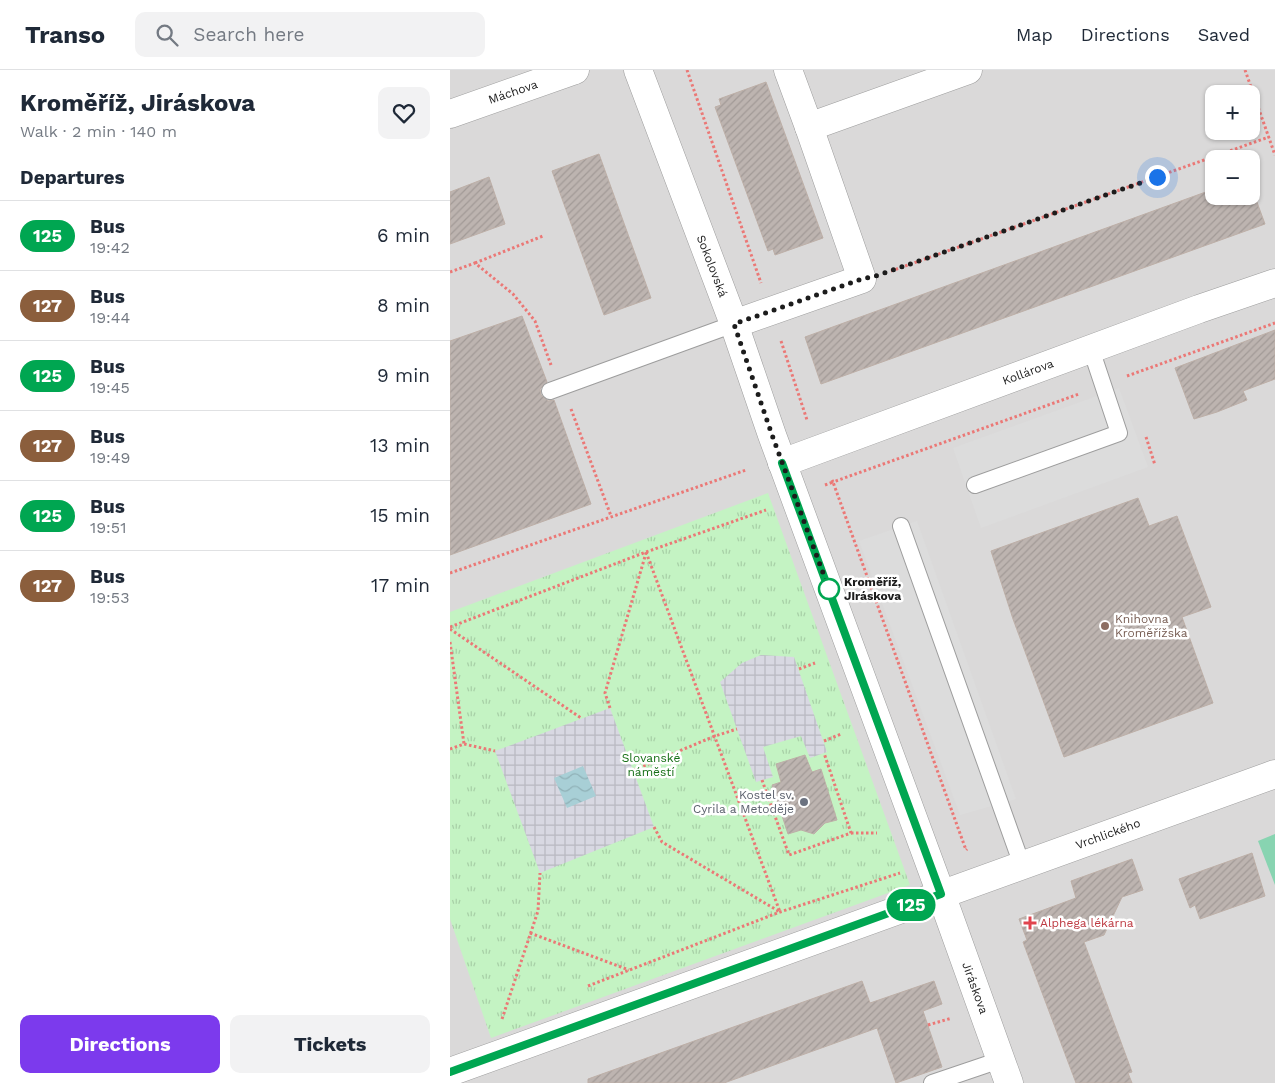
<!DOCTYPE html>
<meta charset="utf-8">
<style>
body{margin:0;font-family:"Work Sans",sans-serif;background:#f2f2f3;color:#1f2937;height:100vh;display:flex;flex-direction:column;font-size:19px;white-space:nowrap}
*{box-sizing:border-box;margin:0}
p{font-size:16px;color:#747a83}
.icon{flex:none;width:28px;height:28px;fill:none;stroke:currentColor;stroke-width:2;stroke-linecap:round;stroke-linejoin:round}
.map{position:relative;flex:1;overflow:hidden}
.panel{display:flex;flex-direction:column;background:#fff;width:450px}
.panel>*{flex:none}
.badge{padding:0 10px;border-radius:16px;font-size:18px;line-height:32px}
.fabs{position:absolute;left:755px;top:15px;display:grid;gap:10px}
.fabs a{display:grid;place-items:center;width:55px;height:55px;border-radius:10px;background:#fff;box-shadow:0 1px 4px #0004;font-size:25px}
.you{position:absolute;width:25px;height:25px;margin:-12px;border:4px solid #fff;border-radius:50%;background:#1a73e8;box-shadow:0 0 0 8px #1a73e833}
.map>.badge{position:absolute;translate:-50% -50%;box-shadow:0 0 0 2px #fff}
h2{padding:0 20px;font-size:19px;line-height:45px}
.round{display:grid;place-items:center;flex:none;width:52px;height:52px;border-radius:10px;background:#f2f2f3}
.summary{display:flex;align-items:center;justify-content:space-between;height:85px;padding:0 20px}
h1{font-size:24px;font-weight:700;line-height:38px}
.cta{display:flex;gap:10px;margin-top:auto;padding:10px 20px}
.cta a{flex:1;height:58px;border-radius:10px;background:#7c3aed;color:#fff;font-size:20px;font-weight:700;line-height:58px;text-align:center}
.cta a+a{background:#f2f2f3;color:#1f2937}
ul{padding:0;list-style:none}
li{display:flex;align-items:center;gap:15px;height:70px;padding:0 20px;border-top:1px solid #e0e1e3}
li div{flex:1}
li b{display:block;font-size:19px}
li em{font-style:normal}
li .badge{min-width:55px;font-weight:700;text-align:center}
header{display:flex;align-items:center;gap:30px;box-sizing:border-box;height:70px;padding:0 25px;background:#fff;border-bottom:1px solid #e0e1e3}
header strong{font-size:24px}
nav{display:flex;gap:28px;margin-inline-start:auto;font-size:18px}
.search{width:350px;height:45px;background:#f2f2f3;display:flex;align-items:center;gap:12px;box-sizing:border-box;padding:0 18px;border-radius:10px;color:#747a83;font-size:19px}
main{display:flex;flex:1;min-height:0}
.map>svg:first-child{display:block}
</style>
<header>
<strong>Transo</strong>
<div class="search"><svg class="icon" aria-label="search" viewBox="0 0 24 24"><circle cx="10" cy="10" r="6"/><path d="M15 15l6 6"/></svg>Search here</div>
<nav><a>Map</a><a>Directions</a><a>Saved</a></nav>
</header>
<main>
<section class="panel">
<div class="summary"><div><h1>Kroměříž, Jiráskova</h1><p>Walk · 2 min · 140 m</p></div><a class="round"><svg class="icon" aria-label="heart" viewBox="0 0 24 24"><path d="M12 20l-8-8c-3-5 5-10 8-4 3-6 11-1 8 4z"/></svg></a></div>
<h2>Departures</h2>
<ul>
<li><span class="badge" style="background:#00a651;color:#fff">125</span><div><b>Bus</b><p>19:42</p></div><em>6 min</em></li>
<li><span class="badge" style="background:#8b5e3c;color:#fff">127</span><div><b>Bus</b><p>19:44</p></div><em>8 min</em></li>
<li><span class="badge" style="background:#00a651;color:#fff">125</span><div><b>Bus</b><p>19:45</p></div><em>9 min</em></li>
<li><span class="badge" style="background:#8b5e3c;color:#fff">127</span><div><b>Bus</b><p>19:49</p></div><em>13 min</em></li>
<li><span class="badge" style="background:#00a651;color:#fff">125</span><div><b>Bus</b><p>19:51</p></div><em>15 min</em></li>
<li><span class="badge" style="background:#8b5e3c;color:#fff">127</span><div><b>Bus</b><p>19:53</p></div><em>17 min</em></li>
</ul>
<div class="cta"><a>Directions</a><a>Tickets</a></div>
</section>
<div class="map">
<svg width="825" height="1013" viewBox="0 0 825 1013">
<defs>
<pattern id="park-tufts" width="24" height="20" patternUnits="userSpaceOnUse" patternTransform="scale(1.25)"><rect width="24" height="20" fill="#c4f3c3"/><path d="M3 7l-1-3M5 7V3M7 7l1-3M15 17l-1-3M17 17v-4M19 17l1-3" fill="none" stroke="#a8d0a7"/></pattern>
<pattern id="plaza-grid" width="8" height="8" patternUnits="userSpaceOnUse" patternTransform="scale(1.25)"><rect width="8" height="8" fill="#d8d8e2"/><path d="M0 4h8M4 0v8" fill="none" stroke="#b9b9c1"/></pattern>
<pattern id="water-waves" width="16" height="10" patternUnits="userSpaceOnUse" patternTransform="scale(1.25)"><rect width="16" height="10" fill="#a8cfd6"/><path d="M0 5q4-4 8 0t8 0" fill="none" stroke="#90b1b7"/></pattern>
<pattern id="building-hatch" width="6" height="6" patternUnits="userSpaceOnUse" patternTransform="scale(1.25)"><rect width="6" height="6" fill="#bdb4b0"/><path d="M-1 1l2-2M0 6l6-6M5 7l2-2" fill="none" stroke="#a29a97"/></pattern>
</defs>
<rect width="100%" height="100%" fill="#ede9e3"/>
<!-- residential -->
<path fill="#dad9d9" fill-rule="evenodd" d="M0,0H825V1013H0ZM764,24H801V61H764ZM764,89H801V126H764Z"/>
<!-- park -->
<path fill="url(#park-tufts)" d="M318,423L460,815L41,968L0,849V542Z"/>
<!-- pitch -->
<path fill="#88d4b1" d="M825,764V815L808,771Z"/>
<!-- parking -->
<g fill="#dcdcdc">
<path d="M669,318L698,397L531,458L503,378Z"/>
<path d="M467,451L566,729L510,745L409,471Z"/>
</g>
<!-- plaza -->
<g fill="url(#plaza-grid)">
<path d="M311,585L344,587L377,682L360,688L351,666L313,677L323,707L306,712L270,612L292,593Z"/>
<path d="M160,638L204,757L90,803L45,681Z"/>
</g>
<!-- water -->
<path fill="url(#water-waves)" d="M133,696L146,726L117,738L104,708Z"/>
<!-- building -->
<g fill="url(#building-hatch)" stroke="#bdafa7">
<path d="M316,12L373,168L325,185L323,179L318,181L265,37L271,35L269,29Z"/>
<path d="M149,84L201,228L154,245L102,101Z"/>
<path d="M39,107L55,154L0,174V122Z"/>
<path d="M801,116L815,154L371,314L355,267L764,119V126H801Z"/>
<path d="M72,246L97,312L90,319L91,325L98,331L104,330L141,434L0,485V271Z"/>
<path d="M825,260V309L793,321L797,330L767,342L744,349L725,298Z"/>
<path d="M688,428L699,456L727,446L761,537L732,547L763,633L614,687L563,549L541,481Z"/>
<path d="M355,685L362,702L371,699L387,750L375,753L364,764L351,760L338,764L322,715L331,712L326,694Z"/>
<path d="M802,783L815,826L750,849L745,835L740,838L729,809Z"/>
<path d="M682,789L693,820L672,827L654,865L634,872L682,1002L678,1003L682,1013H626L573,872L577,870L569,849L626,828L621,811Z"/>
<path d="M412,911L420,933L484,911L492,934L473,941L492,997L446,1013L427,958L274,1013H138V1009Z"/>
</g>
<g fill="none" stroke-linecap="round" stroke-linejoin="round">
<defs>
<g id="lane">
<path d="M100,321L284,254"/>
<path d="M525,415L669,363L641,279"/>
<path d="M451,456L572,795"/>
<path d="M482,1013L550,990"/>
</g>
<g id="street">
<path d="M188,0L284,254L322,365L491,824L559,1013"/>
<path d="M338,0L359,57L518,0"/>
<path d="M0,44L125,0"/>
<path d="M284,254L412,209L359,57"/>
<path d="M332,393L749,239L825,213"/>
<path d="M0,1002L825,704"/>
</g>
</defs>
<!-- lane casing -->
<use href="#lane" stroke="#9d9d9d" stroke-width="18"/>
<!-- street casing -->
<use href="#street" stroke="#9d9d9d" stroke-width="29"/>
<!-- path -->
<g stroke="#eb7876" stroke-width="3" stroke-dasharray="2.5 2.5" stroke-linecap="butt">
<path d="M237,0L311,213"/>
<path d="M795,0L825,85"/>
<path d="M25,193L93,166"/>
<path d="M441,201L819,67"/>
<path d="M0,202L25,193L63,224L85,251L101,295"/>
<path d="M331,271L357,350"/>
<path d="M677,306L825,253"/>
<path d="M121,339L161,446"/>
<path d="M696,367L705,395"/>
<path d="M382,410L383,412L629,324"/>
<path d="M375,415L383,412L516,780L517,779"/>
<path d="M196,482L330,842"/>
<path d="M0,503L296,400"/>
<path d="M0,557L196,482L316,440"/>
<path d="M0,559L131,648"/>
<path d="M0,572L14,674"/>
<path d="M349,599L365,593"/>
<path d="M160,638L155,623L196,483"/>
<path d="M374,671L391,664"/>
<path d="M0,679L14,674L45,681"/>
<path d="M184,700L265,666L287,659"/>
<path d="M312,710L339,785L401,763L374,683"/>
<path d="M204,757L212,772L330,842"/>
<path d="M401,763H427"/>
<path d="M80,863L179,900"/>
<path d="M138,916L330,842L450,803"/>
<path d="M52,949L88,841L90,803"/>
<path d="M478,955L502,948"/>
</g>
<!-- lane -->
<use href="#lane" stroke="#fff" stroke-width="16"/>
<!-- street -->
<use href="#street" stroke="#fff" stroke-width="28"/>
</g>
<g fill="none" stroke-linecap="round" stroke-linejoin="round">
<defs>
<path id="line" d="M0,1002L491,824L332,393"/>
</defs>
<!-- line casing -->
<use href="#line" stroke="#fff" stroke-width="11"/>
<!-- line -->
<use href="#line" stroke="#00a651" stroke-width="8"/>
<!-- walk -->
<path stroke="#1c1c1c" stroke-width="5" stroke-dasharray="0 9" d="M379,519L322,365L284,254L412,209L426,206L707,107"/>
</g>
<!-- markers -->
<circle fill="#fff" stroke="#00a651" stroke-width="2.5" cx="379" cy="519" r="10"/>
<circle fill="#8d6e63" stroke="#fff" stroke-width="2" cx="655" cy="556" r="5"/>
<circle fill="#6b7280" stroke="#fff" stroke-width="2" cx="354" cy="732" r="5"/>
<path fill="#e0444e" stroke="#fff" stroke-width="2" d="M577.5 845.5h5v5h5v5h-5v5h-5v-5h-5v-5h5z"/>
<g text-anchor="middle" stroke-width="5" stroke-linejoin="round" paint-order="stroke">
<!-- street labels -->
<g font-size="12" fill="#1c1c1c" stroke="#fff">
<text transform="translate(63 22) rotate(-19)" y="4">Máchova</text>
<text transform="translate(262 196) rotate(69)" y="4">Sokolovská</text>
<text transform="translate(578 302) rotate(-20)" y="4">Kollárova</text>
<text transform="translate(658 764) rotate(-20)" y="4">Vrchlického</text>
<text transform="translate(525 918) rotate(70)" y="4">Jiráskova</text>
</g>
<!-- stop labels -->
<g font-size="12" font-weight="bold" fill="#1c1c1c" stroke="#fff" text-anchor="start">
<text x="394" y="516">Kroměříž,<tspan x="394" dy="14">Jiráskova</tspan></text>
</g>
<!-- education labels -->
<g font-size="12" fill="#785e54" stroke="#fff" text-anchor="start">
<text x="665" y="553">Knihovna<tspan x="665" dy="14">Kroměřížska</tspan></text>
</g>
<!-- park labels -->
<g font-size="12" fill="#166f16" stroke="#fff">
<text x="201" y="692">Slovanské<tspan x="201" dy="14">náměstí</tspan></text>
</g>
<!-- worship labels -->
<g font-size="12" fill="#5b616d" stroke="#fff" text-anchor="end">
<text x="344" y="729">Kostel sv.<tspan x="344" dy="14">Cyrila a Metoděje</tspan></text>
</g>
<!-- health labels -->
<g font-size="12" fill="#be3a42" stroke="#fff" text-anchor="start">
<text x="590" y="857">Alphega lékárna</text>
</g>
</g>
</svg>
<div class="fabs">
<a>+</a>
<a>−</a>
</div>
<div class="you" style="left:707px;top:107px"></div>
<b class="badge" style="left:461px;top:835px;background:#00a651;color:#fff">125</b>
</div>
</main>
